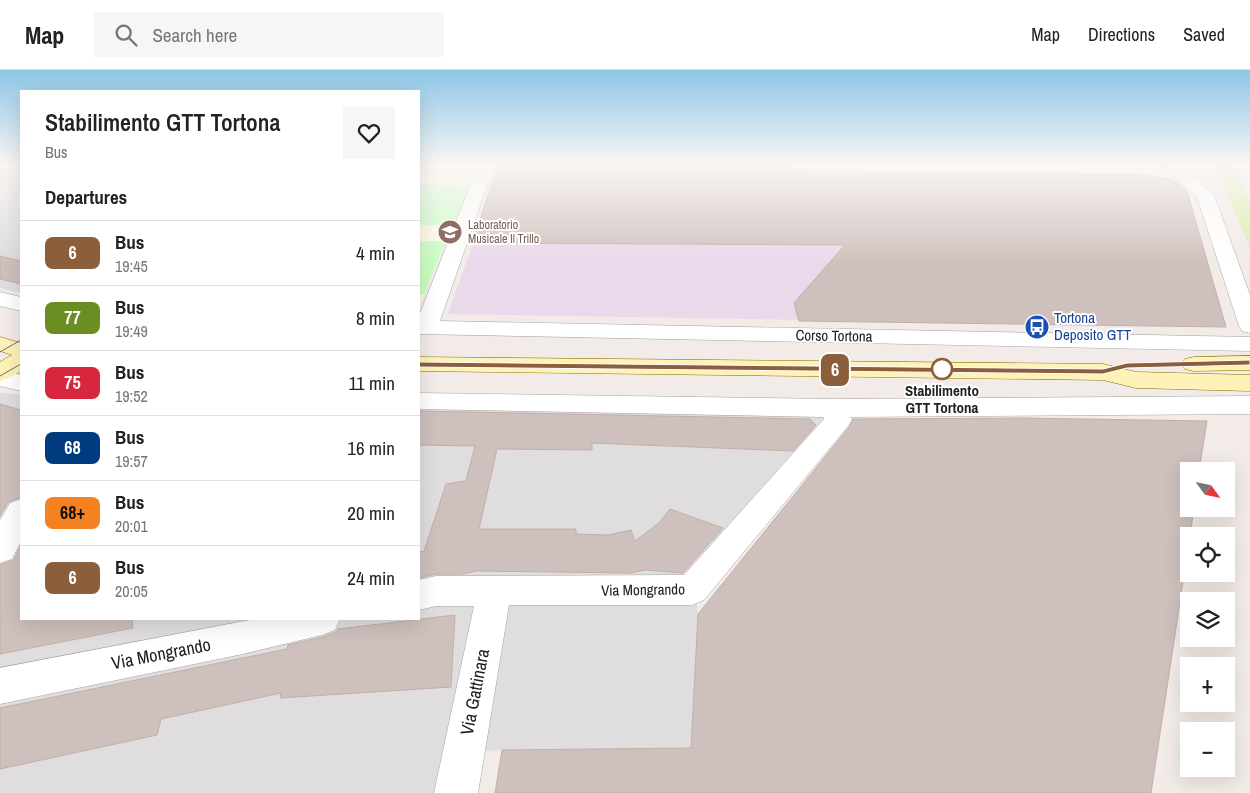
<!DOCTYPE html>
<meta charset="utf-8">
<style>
body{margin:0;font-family:"Archivo Narrow",sans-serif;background:#f6f6f6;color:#222;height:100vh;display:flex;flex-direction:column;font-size:19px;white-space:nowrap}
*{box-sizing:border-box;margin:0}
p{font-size:16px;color:#767676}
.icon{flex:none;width:28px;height:28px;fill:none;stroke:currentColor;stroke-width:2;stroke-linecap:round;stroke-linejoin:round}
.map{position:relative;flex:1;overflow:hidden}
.sheet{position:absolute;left:20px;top:20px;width:400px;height:530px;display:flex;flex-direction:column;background:#fff;border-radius:0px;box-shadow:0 5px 20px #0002}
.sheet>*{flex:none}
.badge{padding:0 10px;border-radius:8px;font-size:18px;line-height:32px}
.needle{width:32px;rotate:123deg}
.fabs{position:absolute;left:1180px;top:392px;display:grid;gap:10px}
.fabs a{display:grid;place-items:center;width:55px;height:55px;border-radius:0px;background:#fff;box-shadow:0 5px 20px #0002;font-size:25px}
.map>.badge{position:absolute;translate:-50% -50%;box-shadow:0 0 0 2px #fff}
h2{padding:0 25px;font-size:19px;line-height:45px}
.round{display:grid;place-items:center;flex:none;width:52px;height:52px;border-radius:0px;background:#f6f6f6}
.head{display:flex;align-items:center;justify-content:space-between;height:85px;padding:0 25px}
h1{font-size:24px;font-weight:600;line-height:38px}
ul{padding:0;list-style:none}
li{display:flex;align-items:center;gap:15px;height:65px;padding:0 25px;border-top:1px solid #e0e0e0}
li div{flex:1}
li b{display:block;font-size:19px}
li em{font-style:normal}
li .badge{min-width:55px;font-weight:700;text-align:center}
header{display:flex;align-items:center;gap:30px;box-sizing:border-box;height:70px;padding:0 25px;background:#fff;border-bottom:1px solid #e0e0e0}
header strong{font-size:24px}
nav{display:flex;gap:28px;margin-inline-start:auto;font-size:18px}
.search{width:350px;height:45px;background:#f6f6f6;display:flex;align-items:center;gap:12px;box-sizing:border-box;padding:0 18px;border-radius:0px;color:#767676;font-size:19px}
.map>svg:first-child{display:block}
</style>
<header>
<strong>Map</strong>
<div class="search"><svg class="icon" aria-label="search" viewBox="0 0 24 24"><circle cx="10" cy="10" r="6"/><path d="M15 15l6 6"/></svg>Search here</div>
<nav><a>Map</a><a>Directions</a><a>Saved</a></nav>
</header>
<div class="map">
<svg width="1250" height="723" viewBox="0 0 1250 723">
<rect width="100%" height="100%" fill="#f2ebe7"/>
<!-- residential -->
<g fill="#dfddde">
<path d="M0,98H21V223L0,218Z"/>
<path d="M0,323L21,325V549H419V337L825,343L829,348L692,503L698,544L691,678L502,680L451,683L443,723H0Z"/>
</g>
<!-- industrial -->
<path fill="#ead8eb" d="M501,95H790L802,124L956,104L1163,105L1185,115L1226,257L448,244Z"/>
<!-- education -->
<path fill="#fff9e2" d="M419,103H474L419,238Z"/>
<!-- grass -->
<path fill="#dbeeaa" d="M1214,95H1231L1250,131V178Z"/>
<!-- park -->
<g fill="#cafdc2">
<path d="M419,114L469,116L453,155H419Z"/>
<path d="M419,171H446L424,225H419Z"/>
</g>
<!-- building -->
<g fill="#cec0bc" stroke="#c4aea8">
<path d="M665,95H790L793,102L1133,105L1172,109L1187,121L1226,257L799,251L794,233L845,175L472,173L496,102H524L526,98L665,99Z"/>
<path d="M0,186L21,191V214L0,209Z"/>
<path d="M0,334L21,340V427L8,432L0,446Z"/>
<path d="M419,341L810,349L816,355L793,381L592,373V380L497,379L479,459H576V464L608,465L631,460L635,471L659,453L670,439L723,458L683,503L645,500L630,503L476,501L463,504H436L419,508V482L424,481L446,414L466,411L475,376L419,375Z"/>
<path d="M1022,348L1207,351L1199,401H1189V439H1194L1151,723H495L502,680L691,678L698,544L849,357L853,349Z"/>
<path d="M21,475V549H132L133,558L0,584V495L14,490Z"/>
<path d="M455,545L451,617L280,628L281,623L161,649L157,665L0,699V638L287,579L288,575L323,567L336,562L338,559Z"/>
</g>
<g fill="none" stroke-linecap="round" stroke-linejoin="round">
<defs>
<g id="minor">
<path d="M419,95H494L440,251L1250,267V281L419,264V246L476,101L419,100Z"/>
<path d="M793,95H1145L1176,100L1178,103L1176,106L1170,108L1133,103L801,100L795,98Z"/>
<path d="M0,222L21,227V241L0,236Z"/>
<path d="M0,300L21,305V321L0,316Z"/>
<path d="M419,323L834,329L1250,326V344L850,347L852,350L848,356L704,530L692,535H509L478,723H434L474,536H436L419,540V510L436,506L684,505L824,349L823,347L419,339Z"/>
<path d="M21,429V471L12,489L0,493V450L10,433Z"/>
<path d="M255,549H340L335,560L322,565L243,584L0,634V598Z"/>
</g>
<path id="tertiary" d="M1183,103L1189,104L1214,125L1250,225V263L1242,261L1239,256L1197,127L1175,108L1177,104Z"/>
<g id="secondary">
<path d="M0,267L21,273V301L9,308L0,311V292L12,285L0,281Z"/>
<path d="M1250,286V300L1194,301L1185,299L1182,294L1185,289L1194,287Z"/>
<path d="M419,287L1103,294L1136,302L1250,305V321L1136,318L1103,310L419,301Z"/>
</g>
</defs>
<!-- minor casing -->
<use href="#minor" stroke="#a5a5a5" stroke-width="1"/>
<!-- tertiary casing -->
<use href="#tertiary" stroke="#a5a5a5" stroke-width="1"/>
<!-- secondary casing -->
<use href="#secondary" stroke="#7f7100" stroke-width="1"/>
<!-- minor -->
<use href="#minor" fill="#fff" fill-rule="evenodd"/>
<!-- tertiary -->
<use href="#tertiary" fill="#fff" fill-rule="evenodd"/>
<!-- secondary -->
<use href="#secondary" fill="#fef2b8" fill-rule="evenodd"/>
<!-- tram -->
<g stroke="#6f6f6f" stroke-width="1">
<path d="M0,282L21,270"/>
<path d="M0,306L21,294"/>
</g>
</g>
<!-- sky -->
<linearGradient id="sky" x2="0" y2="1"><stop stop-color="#8dc6e6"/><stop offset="0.48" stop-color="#f9f6f4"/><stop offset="1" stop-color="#f9f6f4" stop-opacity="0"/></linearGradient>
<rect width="1250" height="196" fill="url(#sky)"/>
<!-- line -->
<path fill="#8b5e3c" stroke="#fff" d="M1250,290V295L1127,298L1103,304L419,297L414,295L419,292L1103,299L1127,293Z"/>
<!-- icons -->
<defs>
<symbol id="school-disc" viewBox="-11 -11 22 22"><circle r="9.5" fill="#8d6e63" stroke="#fff"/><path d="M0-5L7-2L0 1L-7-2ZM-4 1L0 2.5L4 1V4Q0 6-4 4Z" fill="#fff"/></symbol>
<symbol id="bus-disc" viewBox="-11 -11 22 22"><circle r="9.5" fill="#1a4fb4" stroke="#fff"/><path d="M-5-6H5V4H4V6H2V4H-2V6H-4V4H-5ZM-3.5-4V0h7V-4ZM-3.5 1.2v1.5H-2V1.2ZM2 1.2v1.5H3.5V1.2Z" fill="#fff"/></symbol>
</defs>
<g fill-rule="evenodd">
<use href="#school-disc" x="436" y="148" width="28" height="28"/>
<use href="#bus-disc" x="1023" y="243" width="28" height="28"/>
</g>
<!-- markers -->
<circle fill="#fff" stroke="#8b5e3c" stroke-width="2.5" cx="942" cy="299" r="10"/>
<g text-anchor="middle" stroke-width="4" stroke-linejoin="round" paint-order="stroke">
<!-- far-education labels -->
<g font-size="12" fill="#785e54" stroke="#fff" text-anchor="start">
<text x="468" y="159">Laboratorio<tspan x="468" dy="14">Musicale Il Trillo</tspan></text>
</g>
<!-- transit labels -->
<g font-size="15" fill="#164399" stroke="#fff" text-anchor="start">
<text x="1054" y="253">Tortona<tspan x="1054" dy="17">Deposito GTT</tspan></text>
</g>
<!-- street labels -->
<g font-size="15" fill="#212121" stroke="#fff">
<text transform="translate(834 266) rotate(1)" y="5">Corso Tortona</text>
<text transform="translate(643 520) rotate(-1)" y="5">Via Mongrando</text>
</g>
<!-- stop labels -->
<g font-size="15" font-weight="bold" fill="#212121" stroke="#fff">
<text x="942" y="326">Stabilimento<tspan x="942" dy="17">GTT Tortona</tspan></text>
</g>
<!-- near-street labels -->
<g font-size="18" fill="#212121" stroke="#fff">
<text transform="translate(161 584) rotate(-11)" y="6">Via Mongrando</text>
<text transform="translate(475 622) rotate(-79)" y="6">Via Gattinara</text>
</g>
</g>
</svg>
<div class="fabs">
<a><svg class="needle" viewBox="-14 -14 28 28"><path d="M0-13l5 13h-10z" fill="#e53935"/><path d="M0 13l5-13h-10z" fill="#767676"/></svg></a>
<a><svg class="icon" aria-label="locate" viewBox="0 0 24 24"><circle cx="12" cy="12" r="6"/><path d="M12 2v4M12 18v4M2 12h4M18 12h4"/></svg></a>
<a><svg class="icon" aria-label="layers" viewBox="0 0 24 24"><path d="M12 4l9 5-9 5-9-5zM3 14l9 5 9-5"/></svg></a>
<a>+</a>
<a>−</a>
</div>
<b class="badge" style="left:835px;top:300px;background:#8b5e3c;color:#fff">6</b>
<section class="sheet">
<div class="head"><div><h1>Stabilimento GTT Tortona</h1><p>Bus</p></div><a class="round"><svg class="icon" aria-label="heart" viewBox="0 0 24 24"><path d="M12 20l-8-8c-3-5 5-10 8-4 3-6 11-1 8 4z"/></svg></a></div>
<h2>Departures</h2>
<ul>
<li><span class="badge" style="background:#8b5e3c;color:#fff">6</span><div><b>Bus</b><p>19:45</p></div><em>4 min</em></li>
<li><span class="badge" style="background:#6b8e23;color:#fff">77</span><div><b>Bus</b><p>19:49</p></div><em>8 min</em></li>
<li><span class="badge" style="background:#d7263d;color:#fff">75</span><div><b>Bus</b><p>19:52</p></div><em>11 min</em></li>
<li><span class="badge" style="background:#003b80;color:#fff">68</span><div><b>Bus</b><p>19:57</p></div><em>16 min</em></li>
<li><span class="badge" style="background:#f58220;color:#111">68+</span><div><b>Bus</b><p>20:01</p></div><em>20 min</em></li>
<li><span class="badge" style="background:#8b5e3c;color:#fff">6</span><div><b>Bus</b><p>20:05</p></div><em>24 min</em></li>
</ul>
</section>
</div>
